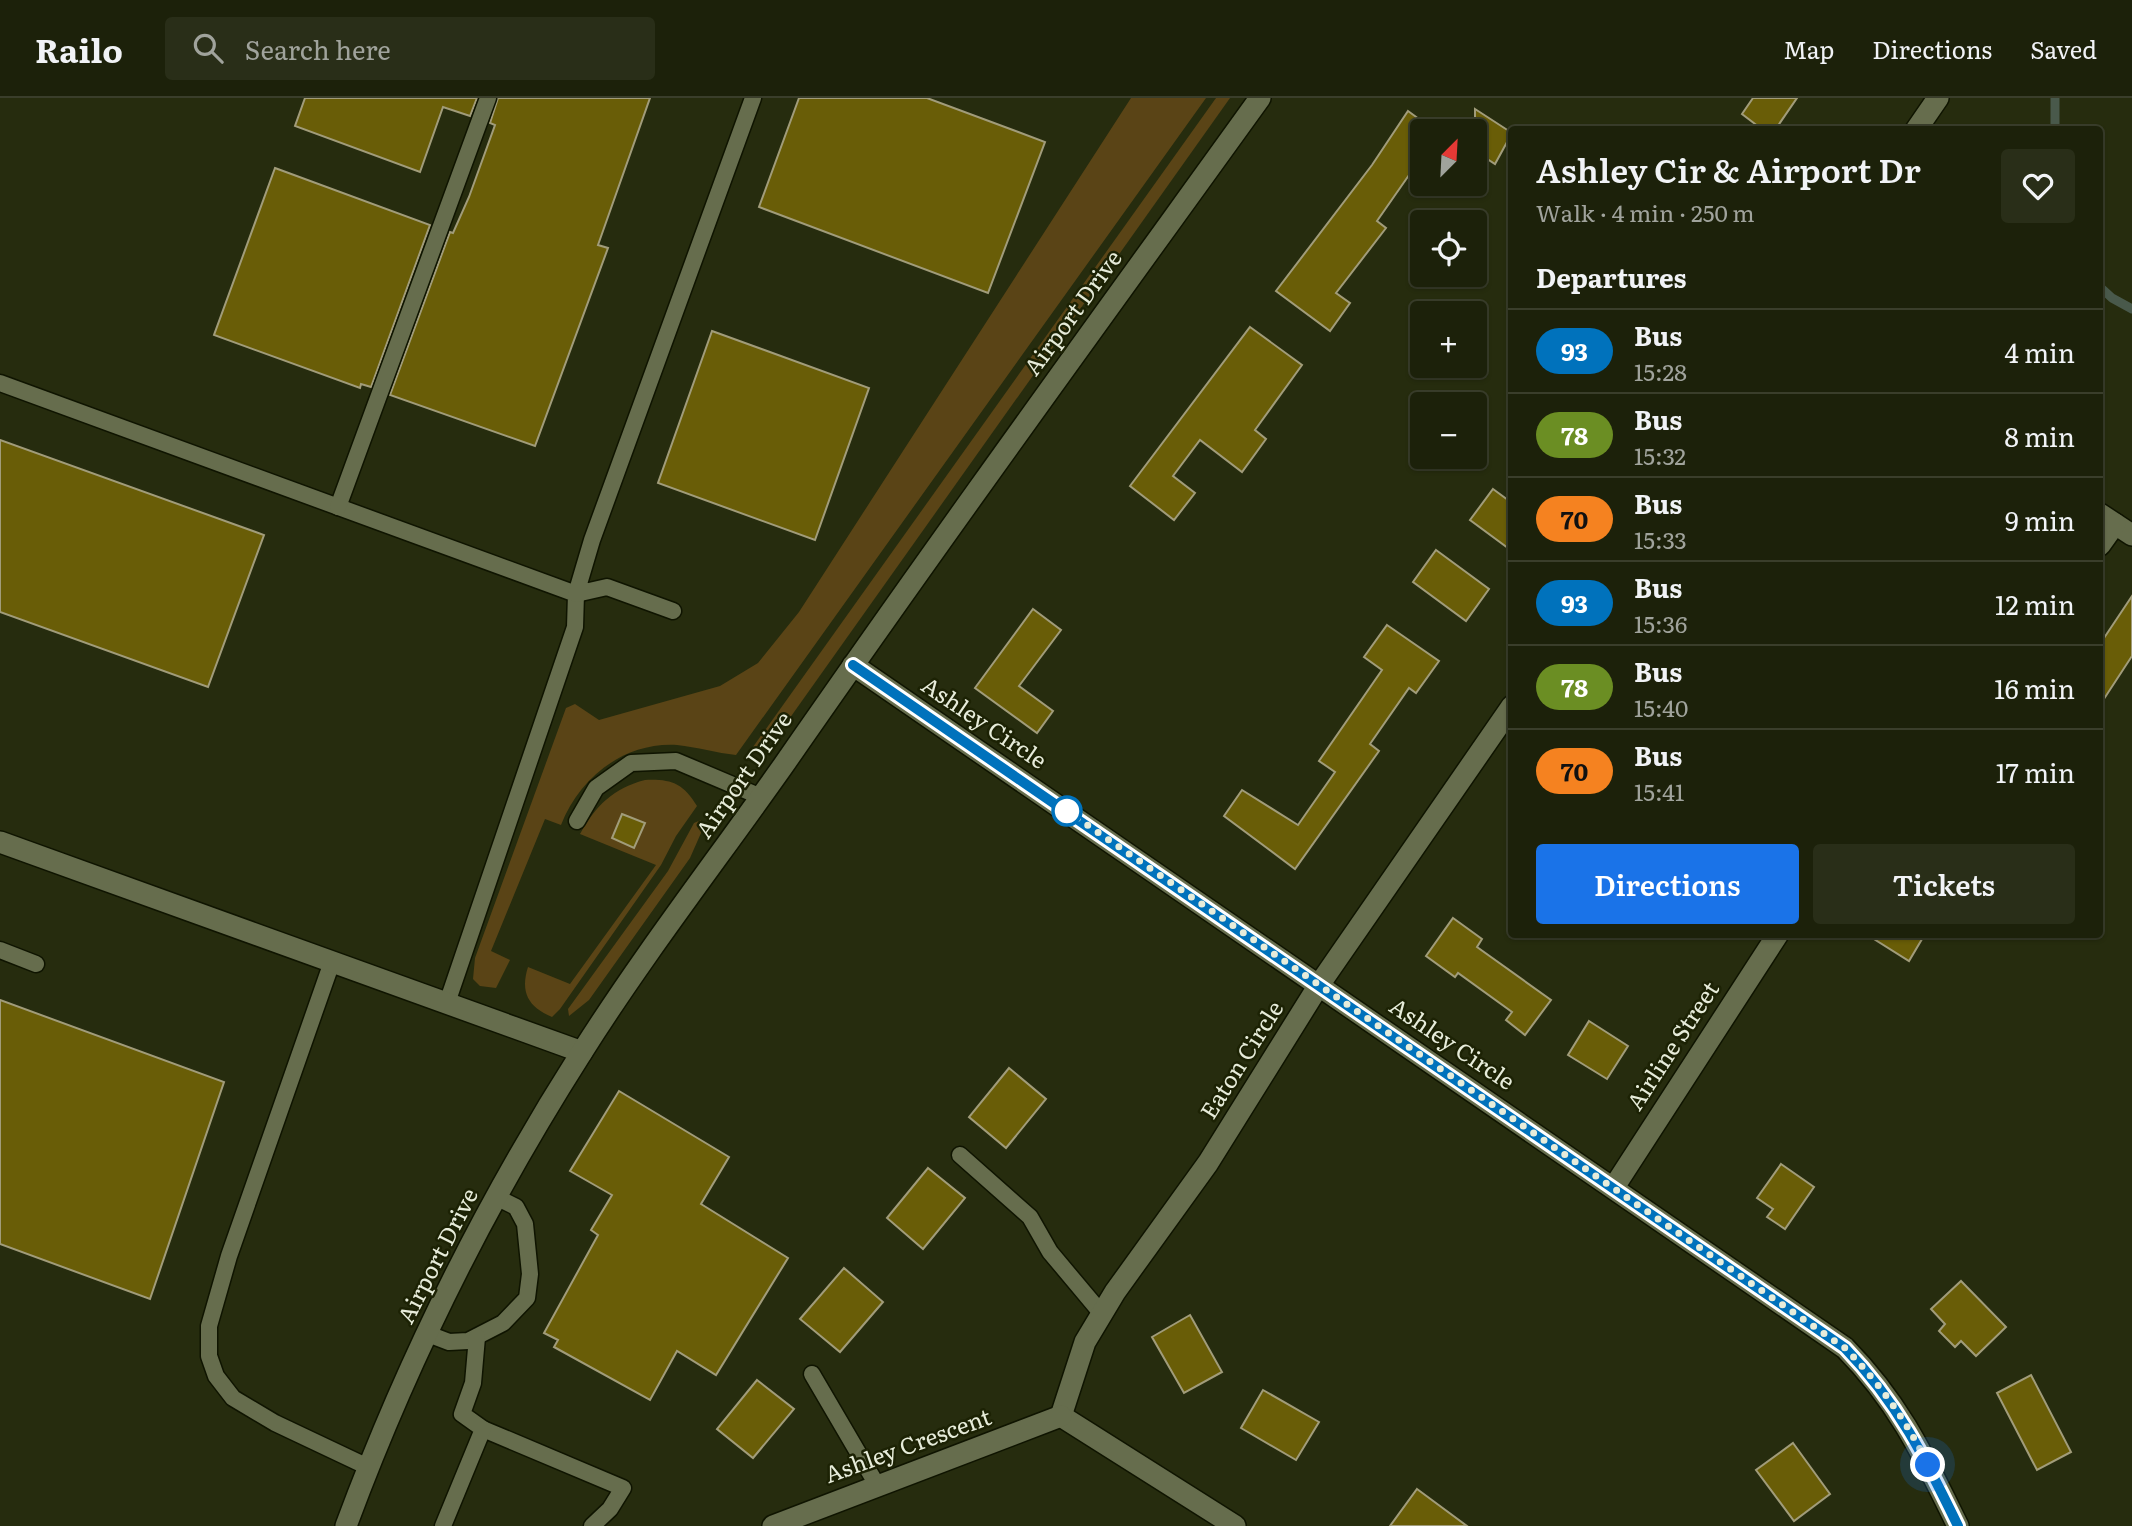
<!DOCTYPE html>
<meta charset="utf-8">
<style>
body{margin:0;font-family:Literata,serif;background:#292e18;color:#f1f3f6;height:100vh;display:flex;flex-direction:column;font-size:26px;white-space:nowrap}
*{box-sizing:border-box;margin:0}
p{font-size:23px;color:#a0a39c}
.icon{flex:none;width:38px;height:38px;fill:none;stroke:currentColor;stroke-width:2;stroke-linecap:round;stroke-linejoin:round}
.map{position:relative;flex:1;overflow:hidden}
.drawer{position:absolute;left:1508px;top:28px;width:595px;height:812px;display:flex;flex-direction:column;background:#1c210a;border-radius:7px;box-shadow:0 2px 5px #0004,0 0 0 2px #3a3e2b}
.drawer>*{flex:none}
.badge{padding:0 14px;border-radius:23px;font-size:24px;line-height:46px}
.needle{width:46px;rotate:24deg}
.tools{position:absolute;left:1410px;top:21px;display:grid;gap:14px}
.tools a{display:grid;place-items:center;width:77px;height:77px;border-radius:7px;background:#1c210a;box-shadow:0 2px 5px #0004,0 0 0 2px #3a3e2b;font-size:35px}
.you{position:absolute;width:35px;height:35px;margin:-18px;border:5px solid #fff;border-radius:50%;background:#1a73e8;box-shadow:0 0 0 10px #1a73e833}
.map>.badge{position:absolute;translate:-50% -50%;box-shadow:0 0 0 4px #fff}
h2{padding:0 28px;font-size:26px;line-height:63px}
.round{display:grid;place-items:center;flex:none;width:74px;height:74px;border-radius:7px;background:#292e18}
.head{display:flex;align-items:center;justify-content:space-between;height:119px;padding:0 28px}
h1{font-size:33px;font-weight:600;line-height:52px}
.cta{display:flex;gap:14px;margin-top:auto;padding:14px 28px}
.cta a{flex:1;height:80px;border-radius:7px;background:#1a73e8;color:#fff;font-size:28px;font-weight:600;line-height:80px;text-align:center}
.cta a+a{background:#292e18;color:#f1f3f6}
ul{padding:0;list-style:none}
li{display:flex;align-items:center;gap:21px;height:84px;padding:0 28px;border-top:2px solid #3a3e2b}
li div{flex:1}
li b{display:block;font-size:26px}
li em{font-style:normal}
li .badge{min-width:77px;font-weight:700;text-align:center}
header{display:flex;align-items:center;gap:42px;box-sizing:border-box;height:98px;padding:0 35px;background:#1c210a;border-bottom:2px solid #3a3e2b}
header strong{font-size:33px}
nav{display:flex;gap:38px;margin-inline-start:auto;font-size:24px}
.search{width:490px;height:63px;background:#292e18;display:flex;align-items:center;gap:18px;box-sizing:border-box;padding:0 24px;border-radius:7px;color:#a0a39c;font-size:26px}
.map>svg:first-child{display:block}
</style>
<header>
<strong>Railo</strong>
<div class="search"><svg class="icon" aria-label="search" viewBox="0 0 24 24"><circle cx="10" cy="10" r="6"/><path d="M15 15l6 6"/></svg>Search here</div>
<nav><a>Map</a><a>Directions</a><a>Saved</a></nav>
</header>
<div class="map">
<svg width="2132" height="1428" viewBox="0 0 2132 1428">
<rect width="100%" height="100%" fill="#262c0e"/>
<!-- green -->
<g fill="#5a4416" fill-rule="evenodd">
<path d="M1131,0H1206L736,657C717,655 697,649 677,647C624,644 580,679 561,727L545,721L491,853L510,862L496,890L480,888L473,881L475,860L566,610L575,606L599,622L720,588L758,565L799,514Z"/>
<path d="M1216,0H1230L787,624L765,647L748,656Z"/>
<path d="M645,682C671,681 683,685 697,708L676,738L661,767L560,911L552,919C528,909 520,894 528,869L570,886L656,767L580,736C596,707 614,690 645,682ZM622,716L644,725L634,749L612,740Z"/>
<path d="M701,722V735L690,760L589,902L569,918L568,911L668,773L694,725Z"/>
</g>
<g fill="none" stroke-linecap="round" stroke-linejoin="round">
<!-- stream -->
<g stroke="#49594b" stroke-width="9">
<path d="M2055,0V32"/>
<path d="M2100,189L2112,200L2132,211"/>
</g>
</g>
<!-- building -->
<g fill="#695d07" stroke="#a19c7a" stroke-width="2">
<path d="M305,0H477L470,18L443,9L420,74L295,28Z"/>
<path d="M498,0H650L598,147L608,150L535,348L390,297L450,134L453,135L469,99L495,27L490,25Z"/>
<path d="M799,0H927L1045,44L988,195L759,109Z"/>
<path d="M1753,0H1797L1775,32H1763L1742,16Z"/>
<path d="M1475,11L1512,35L1495,66L1475,53Z"/>
<path d="M1408,13L1423,24V57L1377,123L1386,130L1336,195L1350,205L1330,233L1276,193L1372,67Z"/>
<path d="M275,70L430,127L371,289L361,286L360,290L214,237Z"/>
<path d="M1250,229L1302,267L1255,332L1266,341L1242,374L1200,342L1173,378L1195,395L1174,422L1130,388Z"/>
<path d="M712,233L869,290L815,442L658,385Z"/>
<path d="M0,342L264,437L208,589L0,514Z"/>
<path d="M1493,391L1512,405V453L1470,422Z"/>
<path d="M1436,452L1489,491L1466,523L1413,484Z"/>
<path d="M2132,498V558L2100,607V546Z"/>
<path d="M1033,511L1061,532L1019,588L1053,613L1037,635L975,590Z"/>
<path d="M1387,527L1439,563L1416,595L1409,590L1370,646L1379,653L1295,771L1224,718L1242,692L1298,727L1335,674L1319,663L1382,572L1364,559Z"/>
<path d="M622,716L645,725L634,750L612,740Z"/>
<path d="M1453,820L1482,841L1477,849L1551,902L1525,937L1506,922L1512,914L1458,875L1455,879L1426,858Z"/>
<path d="M1866,836H1925L1909,863Z"/>
<path d="M0,902L224,984L150,1201L0,1146Z"/>
<path d="M1589,923L1628,948L1607,981L1568,957Z"/>
<path d="M1009,970L1046,1001L1006,1050L969,1019Z"/>
<path d="M619,993L729,1059L701,1106L788,1160L716,1277L677,1253L650,1302L554,1249L558,1242L544,1235L598,1137L591,1132L612,1097L570,1073Z"/>
<path d="M1781,1066L1814,1089L1785,1131L1767,1119L1773,1111L1757,1100Z"/>
<path d="M928,1070L965,1100L923,1151L887,1120Z"/>
<path d="M844,1170L883,1204L840,1254L800,1221Z"/>
<path d="M1961,1183L2006,1229L1976,1258L1961,1243L1955,1249L1939,1233L1945,1226L1931,1211Z"/>
<path d="M1190,1217L1222,1274L1184,1295L1152,1239Z"/>
<path d="M2031,1277L2071,1354L2037,1372L1997,1295Z"/>
<path d="M757,1282L794,1311L753,1360L717,1331Z"/>
<path d="M1263,1292L1319,1324L1296,1362L1241,1330Z"/>
<path d="M1793,1345L1830,1396L1794,1423L1756,1372Z"/>
<path d="M1417,1391L1467,1428H1390Z"/>
</g>
<g fill="none" stroke-linecap="round" stroke-linejoin="round">
<defs>
<g id="service">
<path d="M0,285L576,496L575,529L447,905"/>
<path d="M338,409L488,0"/>
<path d="M673,513L607,489L576,496L592,442L753,0"/>
<path d="M577,723L596,690L631,665L676,663L761,699"/>
<path d="M0,852L36,866"/>
<path d="M332,864L229,1158L209,1228V1258L216,1278L233,1300L275,1325L368,1369"/>
<path d="M960,1057L1030,1119L1050,1154L1102,1216"/>
<path d="M428,1236L449,1244L468,1243L503,1225L527,1200L530,1176L525,1126L516,1109L496,1099"/>
<path d="M812,1276L877,1387"/>
<path d="M483,1331L623,1390L610,1411L592,1428"/>
<path d="M443,1428L483,1331L462,1316L473,1285L477,1239"/>
</g>
<g id="minor">
<path d="M1916,32L1938,0"/>
<path d="M2100,416L2132,437"/>
<path d="M2100,447L2115,426"/>
<path d="M853,567L1845,1250C1900,1306 1924,1359 1958,1428"/>
<path d="M0,744L582,954"/>
<path d="M1614,1089L1778,836"/>
<path d="M1061,1318L1085,1244L1115,1194L1208,1065L1319,887L1512,608"/>
<path d="M1061,1318L1235,1428"/>
<path d="M773,1428L1061,1318"/>
</g>
<path id="tertiary" d="M346,1428C407,1263 487,1103 582,954C644,856 716,763 783,668C939,443 1100,222 1260,0"/>
</defs>
<!-- service casing -->
<use href="#service" stroke="#0f1400" stroke-width="19"/>
<!-- minor casing -->
<use href="#minor" stroke="#0f1400" stroke-width="24"/>
<!-- tertiary casing -->
<use href="#tertiary" stroke="#0f1400" stroke-width="24"/>
<!-- service -->
<use href="#service" stroke="#666d4d" stroke-width="16"/>
<!-- minor -->
<use href="#minor" stroke="#666d4d" stroke-width="21"/>
<!-- tertiary -->
<use href="#tertiary" stroke="#666d4d" stroke-width="21"/>
</g>
<g fill="none" stroke-linecap="round" stroke-linejoin="round">
<defs>
<path id="line" d="M853,567L1845,1250C1898,1305 1925,1360 1958,1428"/>
</defs>
<!-- line casing -->
<use href="#line" stroke="#fff" stroke-width="16"/>
<!-- line -->
<use href="#line" stroke="#0072bc" stroke-width="10"/>
<!-- walk -->
<path stroke="#e7ecda" stroke-width="7" stroke-dasharray="0 12.6" d="M1067,713L1845,1250C1880,1286 1907,1323 1928,1367"/>
</g>
<!-- markers -->
<circle fill="#fff" stroke="#0072bc" stroke-width="3.5" cx="1067" cy="713" r="14"/>
<g text-anchor="middle" stroke-width="5" stroke-linejoin="round" paint-order="stroke">
<!-- street labels -->
<g font-size="23" fill="#e7ecda" stroke="#1c2204">
<text transform="translate(1073 215) rotate(-54)" y="8">Airport Drive</text>
<text transform="translate(984 625) rotate(34)" y="8">Ashley Circle</text>
<text transform="translate(744 677) rotate(-55)" y="8">Airport Drive</text>
<text transform="translate(1452 946) rotate(34)" y="8">Ashley Circle</text>
<text transform="translate(1673 948) rotate(-57)" y="8">Airline Street</text>
<text transform="translate(1242 962) rotate(-58)" y="8">Eaton Circle</text>
<text transform="translate(438 1158) rotate(-63)" y="8">Airport Drive</text>
<text transform="translate(908 1348) rotate(-20)" y="8">Ashley Crescent</text>
</g>
</g>
</svg>
<div class="tools">
<a><svg class="needle" viewBox="-14 -14 28 28"><path d="M0-13l5 13h-10z" fill="#e53935"/><path d="M0 13l5-13h-10z" fill="#a0a39c"/></svg></a>
<a><svg class="icon" aria-label="locate" viewBox="0 0 24 24"><circle cx="12" cy="12" r="6"/><path d="M12 2v4M12 18v4M2 12h4M18 12h4"/></svg></a>
<a>+</a>
<a>−</a>
</div>
<div class="you" style="left:1928px;top:1367px"></div>
<section class="drawer">
<div class="head"><div><h1>Ashley Cir &amp; Airport Dr</h1><p>Walk · 4 min · 250 m</p></div><a class="round"><svg class="icon" aria-label="heart" viewBox="0 0 24 24"><path d="M12 20l-8-8c-3-5 5-10 8-4 3-6 11-1 8 4z"/></svg></a></div>
<h2>Departures</h2>
<ul>
<li><span class="badge" style="background:#0072bc;color:#fff">93</span><div><b>Bus</b><p>15:28</p></div><em>4 min</em></li>
<li><span class="badge" style="background:#6b8e23;color:#fff">78</span><div><b>Bus</b><p>15:32</p></div><em>8 min</em></li>
<li><span class="badge" style="background:#f58220;color:#111">70</span><div><b>Bus</b><p>15:33</p></div><em>9 min</em></li>
<li><span class="badge" style="background:#0072bc;color:#fff">93</span><div><b>Bus</b><p>15:36</p></div><em>12 min</em></li>
<li><span class="badge" style="background:#6b8e23;color:#fff">78</span><div><b>Bus</b><p>15:40</p></div><em>16 min</em></li>
<li><span class="badge" style="background:#f58220;color:#111">70</span><div><b>Bus</b><p>15:41</p></div><em>17 min</em></li>
</ul>
<div class="cta"><a>Directions</a><a>Tickets</a></div>
</section>
</div>
